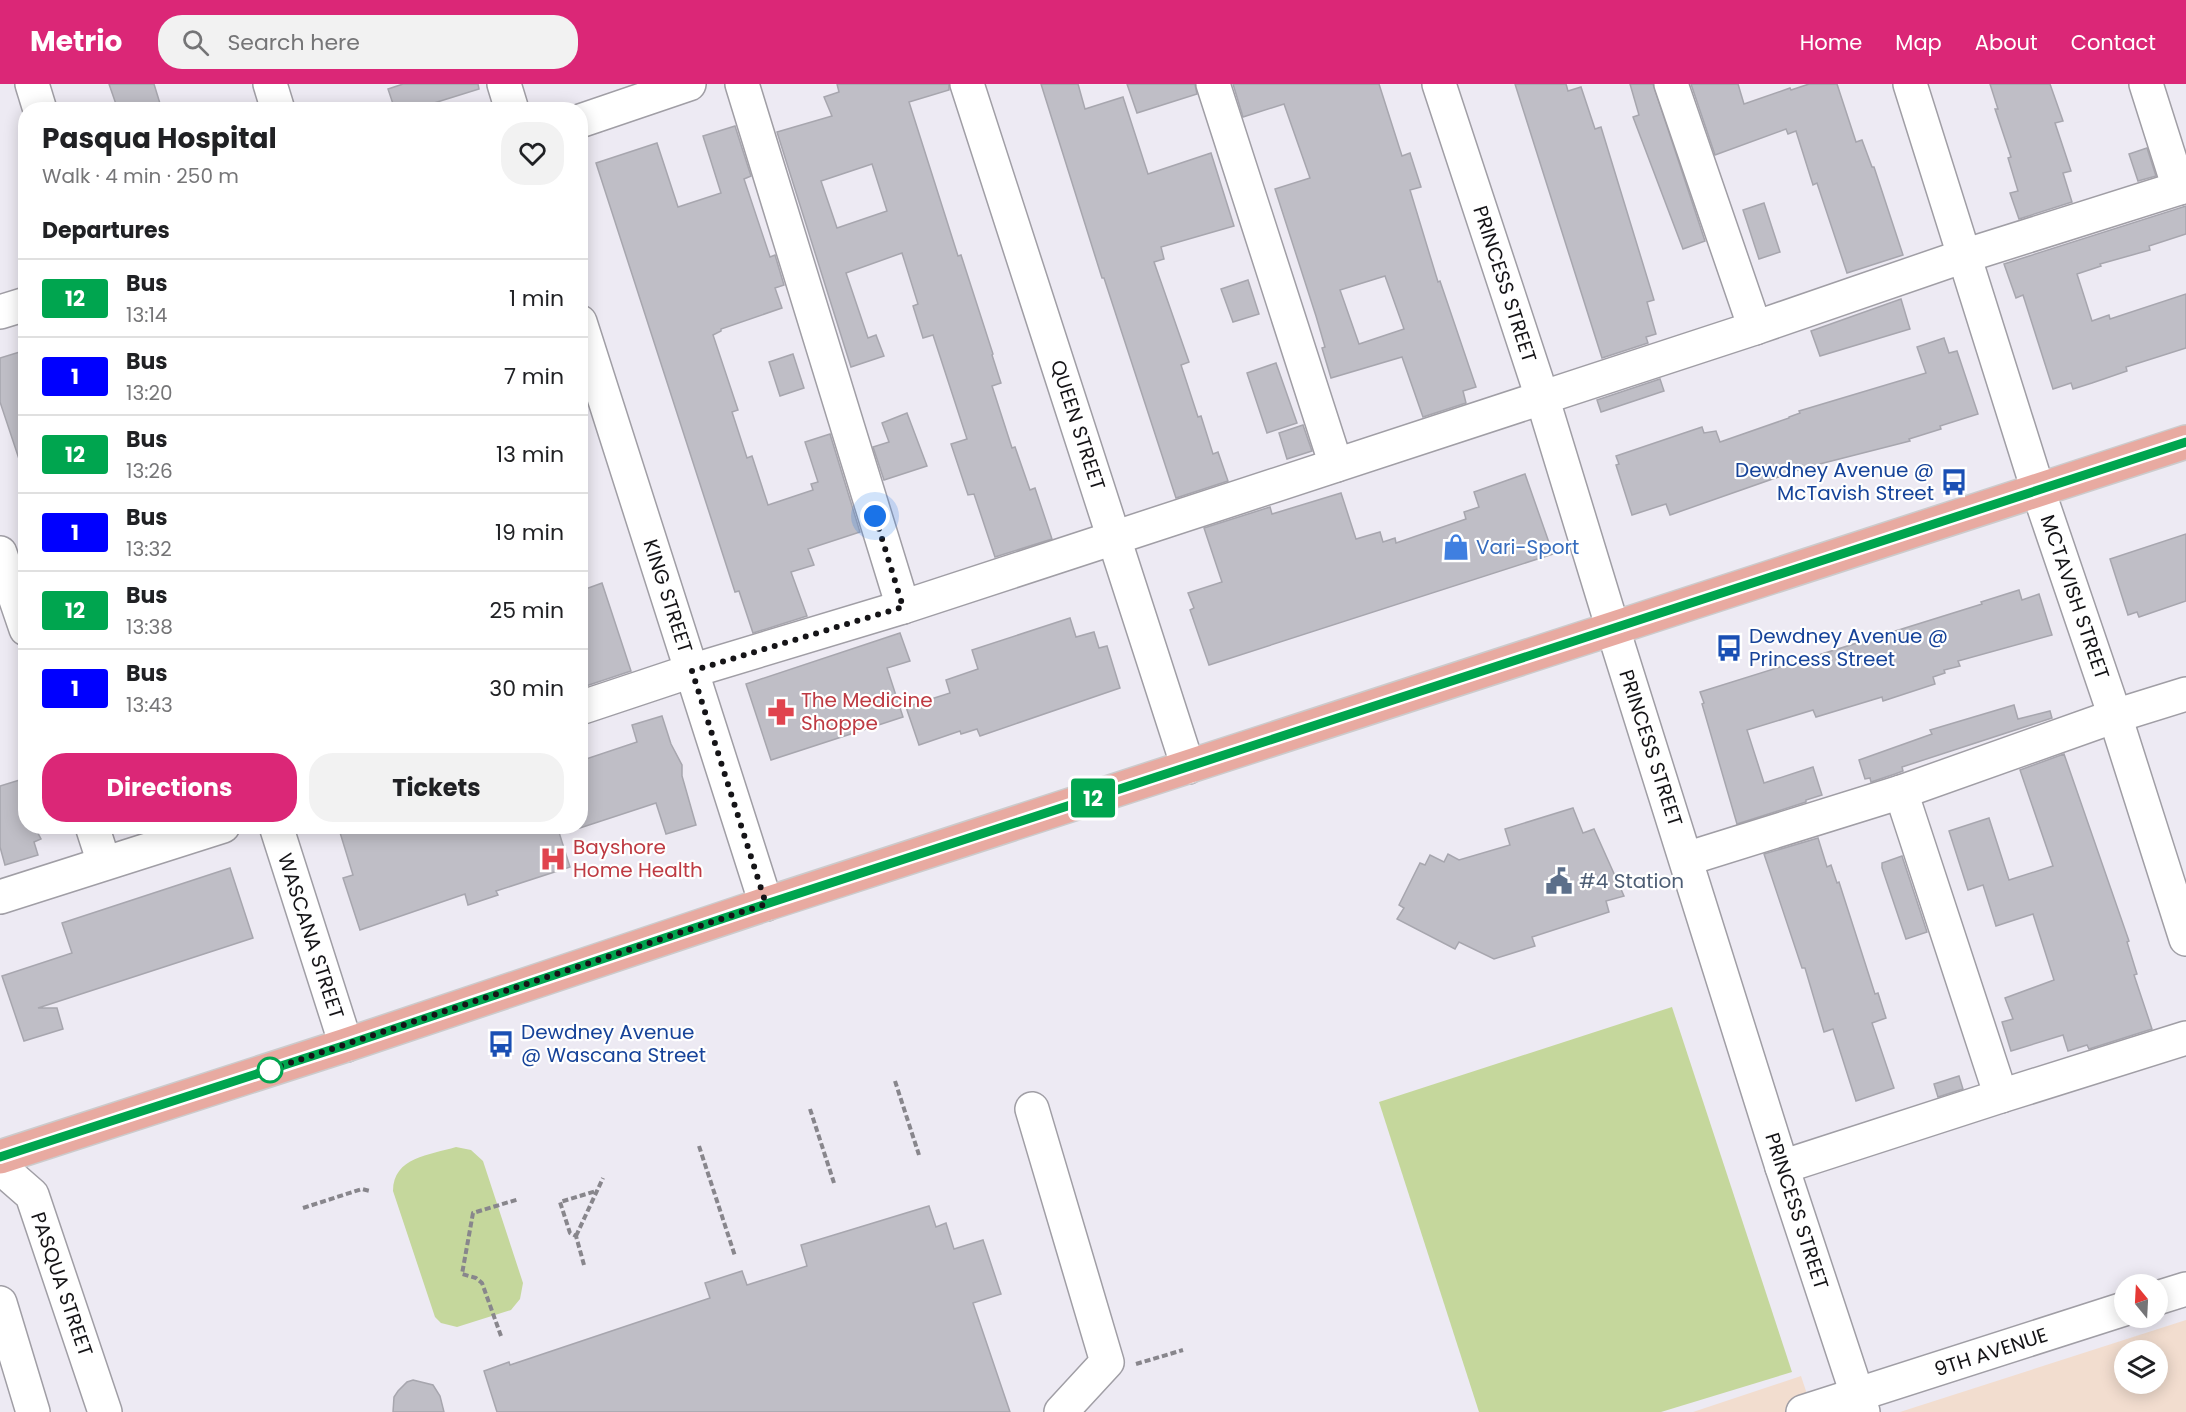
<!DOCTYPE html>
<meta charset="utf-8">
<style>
body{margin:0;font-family:Poppins,sans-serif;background:#f2f2f2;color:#202124;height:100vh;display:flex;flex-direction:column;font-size:22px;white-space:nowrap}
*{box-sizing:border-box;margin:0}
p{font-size:20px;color:#757577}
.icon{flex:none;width:33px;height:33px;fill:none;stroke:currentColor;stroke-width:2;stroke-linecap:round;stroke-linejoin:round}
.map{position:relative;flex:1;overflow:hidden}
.side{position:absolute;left:18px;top:18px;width:570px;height:732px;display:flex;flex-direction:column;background:#fff;border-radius:24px;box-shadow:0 3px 15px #0003}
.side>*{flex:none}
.badge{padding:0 12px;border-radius:4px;font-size:21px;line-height:39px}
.needle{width:39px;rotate:342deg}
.controls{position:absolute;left:2114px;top:1190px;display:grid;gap:12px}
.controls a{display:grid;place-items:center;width:54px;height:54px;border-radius:50%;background:#fff;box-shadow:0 3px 15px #0003;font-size:30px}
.you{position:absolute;width:30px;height:30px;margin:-15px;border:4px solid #fff;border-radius:50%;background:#1a73e8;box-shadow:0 0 0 9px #1a73e833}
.map>.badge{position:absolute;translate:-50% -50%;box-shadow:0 0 0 3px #fff}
h2{padding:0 24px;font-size:22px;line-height:54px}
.round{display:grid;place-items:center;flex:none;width:63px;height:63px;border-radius:24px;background:#f2f2f2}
.head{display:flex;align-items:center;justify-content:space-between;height:102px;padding:0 24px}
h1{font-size:28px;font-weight:700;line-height:45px}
.button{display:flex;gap:12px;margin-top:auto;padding:12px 24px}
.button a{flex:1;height:69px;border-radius:24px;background:#db2777;color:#fff;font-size:24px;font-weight:700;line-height:69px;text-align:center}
.button a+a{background:#f2f2f2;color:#202124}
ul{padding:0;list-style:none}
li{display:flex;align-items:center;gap:18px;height:78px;padding:0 24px;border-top:2px solid #e0e0e0}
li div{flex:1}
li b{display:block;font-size:22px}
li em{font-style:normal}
li .badge{min-width:66px;font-weight:700;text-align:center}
header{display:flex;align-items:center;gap:36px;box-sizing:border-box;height:84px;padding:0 30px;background:#db2777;color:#fff}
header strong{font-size:28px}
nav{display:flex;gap:33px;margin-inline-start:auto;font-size:21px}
.search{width:420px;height:54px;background:#f2f2f2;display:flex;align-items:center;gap:15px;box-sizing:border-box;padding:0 21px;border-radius:24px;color:#757577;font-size:22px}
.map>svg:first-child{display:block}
</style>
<header>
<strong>Metrio</strong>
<div class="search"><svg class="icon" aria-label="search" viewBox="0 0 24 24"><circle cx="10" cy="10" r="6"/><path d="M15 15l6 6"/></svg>Search here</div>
<nav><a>Home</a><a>Map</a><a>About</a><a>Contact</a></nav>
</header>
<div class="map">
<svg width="2186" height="1328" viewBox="0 0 2186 1328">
<rect width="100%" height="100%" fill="#edeaf3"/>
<!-- commercial -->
<g fill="#f2ddcf" fill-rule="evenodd">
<path d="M2186,1236V1328H1900ZM2124,1266H2157V1299H2124Z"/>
<path d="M1801,1292L1813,1328H1693Z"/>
</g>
<!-- green -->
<g fill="#c5d79c">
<path d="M1672,923L1792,1288L1661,1328H1479L1379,1018Z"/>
<path d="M456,1063L471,1066L483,1077L523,1199L520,1215L511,1226L457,1243L441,1239L435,1233L393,1107C393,1073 430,1071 456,1063Z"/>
</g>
<!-- building -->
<g fill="#bfbec6" stroke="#a7a6ae" stroke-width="1.5" fill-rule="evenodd">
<path d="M109,0H154L162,26H118Z"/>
<path d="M403,0H478L479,5L434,19L435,22L423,26H395L388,5Z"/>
<path d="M837,0H949V6L909,18L958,172L961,171L993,270L992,271L1001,299L992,302L1012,364L1015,363L1030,406L1035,404L1052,455L995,473L974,410L968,411L951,360L967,355L933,251L923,254L913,222L918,220L902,169L846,189L868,254L876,251L884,272L851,283L777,48L832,32L824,13L839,8ZM872,80L887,127L837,144L821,97Z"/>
<path d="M1041,0H1078L1085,25L1123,13L1148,90L1211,69L1234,142L1161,163L1164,175L1154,178L1189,278L1181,281L1198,333L1201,332L1213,370L1218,368L1228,397L1176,414L1104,194H1102Z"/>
<path d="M1127,0H1195L1197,10L1137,29Z"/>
<path d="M1233,0H1379L1402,72L1410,69L1421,103L1410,106L1438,198L1440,197L1476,303L1463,307L1466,319L1423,333L1402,273L1331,294L1322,264L1325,263L1316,232L1275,105L1310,94L1284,20L1243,33ZM1385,192L1404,245L1359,260L1340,206Z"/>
<path d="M1515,0H1566L1568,7L1581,3L1595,45L1601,43L1654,216L1647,218L1656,250L1646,253L1648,259L1602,274Z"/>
<path d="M1630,0H1653L1705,157L1683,165L1633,33L1639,31Z"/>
<path d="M1691,0H1738L1744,20L1790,4L1791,6L1809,0H1837L1856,58L1862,56L1872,83H1874L1903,171L1847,189L1817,99L1813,101L1796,47L1788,50L1786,45L1715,71Z"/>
<path d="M1990,0H2050L2063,37L2055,39L2071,87L2063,89L2072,118L2019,135L2010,109L2018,107L2008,74L2011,73L1995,25H1998Z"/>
<path d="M735,42L751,92L744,95L770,173L775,171L784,201L775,204L782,224L721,245V247L713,251L738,326L732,328L747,374L752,372L768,421L813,406L811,400L818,398L805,358L830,350L860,448L808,465L814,481L791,488L807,532L753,549L739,507L735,508L596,79L657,59L678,123L721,109L703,52Z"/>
<path d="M2147,64L2156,92L2138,97L2129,70Z"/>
<path d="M1764,119L1780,168L1759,175L1743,126Z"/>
<path d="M2186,122V150L2149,162L2150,166L2100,180L2101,182L2077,190L2092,237L2109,231L2110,235L2186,210V264L2126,283L2127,287L2092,299L2073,305L2071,299L2053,305L2023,211L2016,214L2004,180Z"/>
<path d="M1248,196L1259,230L1233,238L1221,205Z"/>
<path d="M1901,215L1910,245L1820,272L1811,247Z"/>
<path d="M1944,254L1949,269L1957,267L1978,330L1940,342L1941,345L1909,355L1910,357L1804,384L1670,431L1666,420L1632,431L1616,381L1619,380L1616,372L1702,343L1704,349L1716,347L1720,358L1789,334V333L1800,329L1799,327L1926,289L1917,263Z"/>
<path d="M26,266V381H21L0,318V274Z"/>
<path d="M793,270L804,304L780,312L769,278Z"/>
<path d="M1276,279L1297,339L1267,349L1247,289Z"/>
<path d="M1660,295L1664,307L1601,328L1597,316Z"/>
<path d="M907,329L927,382L884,396L873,363L889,358L882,339Z"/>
<path d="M1303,341L1312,367L1287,375L1279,349Z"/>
<path d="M1525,390L1553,470L1209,581L1190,526L1194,524L1188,509L1222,498L1204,444L1270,423L1272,430L1341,409L1356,455L1380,448L1383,458L1395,454L1396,459L1466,435L1464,428L1479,423L1474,408Z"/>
<path d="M2186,450V517L2139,533L2137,528L2128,531L2110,475Z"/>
<path d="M602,499L631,587L580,604V507Z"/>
<path d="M2019,506L2022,516L2039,510L2052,551L1958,577L1960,582L1944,586L1945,589L1933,593L1935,600L1883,617L1882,613L1816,633L1813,626L1747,646L1764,699L1813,683L1822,711L1806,716V718L1737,740L1702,620L1704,619L1700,608L1982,520L1981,518Z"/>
<path d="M1070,534L1076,553L1094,548L1099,564L1107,562L1120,604L980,652L977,645L961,650L960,647L919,661L906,623L950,609L946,596L978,585L972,566Z"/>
<path d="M900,549L910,577L887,584L903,633L771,676L746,600Z"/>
<path d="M2014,621L2018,635L2050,627L2052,634L1902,683L1903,687L1895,690L1871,698L1870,694L1865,695L1859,676L1932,650L1930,646Z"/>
<path d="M662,632L671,660L682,681V692L696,741L666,750L656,719L580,744V677L637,658L632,641Z"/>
<path d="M2064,670L2129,857L2127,858L2137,890L2134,891L2152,945L2089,965L2087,961L2068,967L2063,951L2011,967L2002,938L2013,935L2005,914L2054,896L2033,830L1996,842L1983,801L1968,806L1949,747L1989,734L2009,796L2053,782L2020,686Z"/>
<path d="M26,694V742H34L41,755L34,758L38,771L5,781L0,763V702Z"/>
<path d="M1573,724L1583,749L1594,745L1624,812L1606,817L1609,828L1532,853L1535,862L1494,875L1459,858L1455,865L1397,835L1404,824L1399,821L1420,779L1425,781L1430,771L1444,778L1448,770L1459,776L1510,761L1505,745Z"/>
<path d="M338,742H557L570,783L496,807L498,811L468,821L465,810L360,846L343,794L353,791Z"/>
<path d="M1818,754L1827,783L1831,781L1837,799L1839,798L1875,910L1878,909L1886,934L1872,939L1894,1004L1856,1017L1833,945L1824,948L1805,884H1802L1764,770Z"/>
<path d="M1902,772L1927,848L1906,855L1882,784V779Z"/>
<path d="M230,784L253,854L38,924H57L63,945L24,957L2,892L72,869L62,839Z"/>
<path d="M1959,992L1963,1005L1938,1013L1934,1000Z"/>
<path d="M929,1122L936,1143L946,1139L954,1165L983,1156L1001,1210L973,1219L1010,1328H497L484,1287L509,1278L510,1281L710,1214L705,1199L742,1187L747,1201L807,1182L801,1161Z"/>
<path d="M413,1296L433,1301L440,1312L444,1328H393L394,1313L398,1307L407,1298Z"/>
</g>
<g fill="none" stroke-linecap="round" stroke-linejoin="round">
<defs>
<g id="minor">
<path d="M32,0L40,26"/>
<path d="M270,0L278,26"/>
<path d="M504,0L512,26"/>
<path d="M742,0L903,523"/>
<path d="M967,0L1188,683"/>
<path d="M1213,0L1336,381"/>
<path d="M1439,0L1542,313L1613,545L1782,1083L1863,1328"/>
<path d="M1671,0L1755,244"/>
<path d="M1910,0L2038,406L2115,632L2186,855"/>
<path d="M2146,0L2179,104"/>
<path d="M580,37L689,0"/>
<path d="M0,228L26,220"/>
<path d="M580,238L766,820"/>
<path d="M0,469L26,545"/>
<path d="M580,624L691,587L903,523L1755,244L1964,172L2186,102"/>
<path d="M1901,708L2001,1012"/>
<path d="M92,742L104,779"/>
<path d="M276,742L346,961"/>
<path d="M1686,775L1901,708L2115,632L2186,610"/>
<path d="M0,813L223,742"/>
<path d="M1032,1025L1107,1278L1061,1328"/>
<path d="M0,1083L32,1111L105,1328"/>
<path d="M1782,1083L2001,1012L2186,954"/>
<path d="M2157,1214L2186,1205"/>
<path d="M0,1219L33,1328"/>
<path d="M1803,1328L2124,1225"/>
</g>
<path id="major" d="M0,1073L346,961L766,820L2186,358"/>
</defs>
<!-- minor casing -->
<use href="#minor" stroke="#a09ea5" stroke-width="36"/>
<!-- major casing -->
<use href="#major" stroke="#cccbcc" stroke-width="36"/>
<!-- path -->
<g stroke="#88868c" stroke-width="4" stroke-dasharray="6 3" stroke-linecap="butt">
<path d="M895,997L919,1071"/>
<path d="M810,1025L834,1099"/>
<path d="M699,1062L735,1172"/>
<path d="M303,1124L362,1105L370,1107"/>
<path d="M576,1152L603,1094"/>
<path d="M584,1181L576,1152L570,1149L560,1118L596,1107"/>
<path d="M501,1252L482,1199L476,1194L462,1190L473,1129L519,1115"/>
<path d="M1136,1280L1183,1266"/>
</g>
<!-- minor -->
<use href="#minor" stroke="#fff" stroke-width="33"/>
<!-- major -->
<use href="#major" stroke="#e8aaa1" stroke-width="33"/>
</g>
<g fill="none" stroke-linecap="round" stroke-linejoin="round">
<defs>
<path id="line" d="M0,1073L346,961L766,820L2186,358"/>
</defs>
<!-- line casing -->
<use href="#line" stroke="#fff" stroke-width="14"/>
<!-- line -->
<use href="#line" stroke="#00a54f" stroke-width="9"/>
<!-- walk -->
<path stroke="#151417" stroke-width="6" stroke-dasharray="0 10.8" d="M270,986L260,989L766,820L692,587L903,523L875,432"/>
</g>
<!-- icons -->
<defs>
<symbol id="bus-bare" viewBox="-9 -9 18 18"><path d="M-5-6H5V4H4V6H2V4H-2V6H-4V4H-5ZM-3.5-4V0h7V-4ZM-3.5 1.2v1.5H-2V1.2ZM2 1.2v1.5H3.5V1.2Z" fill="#1a4fb4" stroke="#fff" stroke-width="2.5" paint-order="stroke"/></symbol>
<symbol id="shop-bare" viewBox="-9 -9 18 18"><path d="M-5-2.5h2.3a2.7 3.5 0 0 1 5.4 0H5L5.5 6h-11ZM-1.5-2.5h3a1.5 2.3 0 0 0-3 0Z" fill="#3f7fe0" stroke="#fff" stroke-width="2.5" paint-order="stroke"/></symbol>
<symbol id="pharmacy-bare" viewBox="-9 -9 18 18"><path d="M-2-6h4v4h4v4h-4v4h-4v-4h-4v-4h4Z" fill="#e0444e" stroke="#fff" stroke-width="2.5" paint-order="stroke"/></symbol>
<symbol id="hospital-bare" viewBox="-9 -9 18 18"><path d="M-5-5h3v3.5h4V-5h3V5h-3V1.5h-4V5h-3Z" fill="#e0444e" stroke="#fff" stroke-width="2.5" paint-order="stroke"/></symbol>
<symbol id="civic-bare" viewBox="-9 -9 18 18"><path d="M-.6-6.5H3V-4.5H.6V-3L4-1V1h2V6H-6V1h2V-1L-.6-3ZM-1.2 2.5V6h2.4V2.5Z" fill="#5c6f8a" stroke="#fff" stroke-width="2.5" paint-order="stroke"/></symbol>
</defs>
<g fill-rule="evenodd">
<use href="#bus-bare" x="1935" y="379" width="38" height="38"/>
<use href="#shop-bare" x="1437" y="444" width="38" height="38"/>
<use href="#bus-bare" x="1710" y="545" width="38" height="38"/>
<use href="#pharmacy-bare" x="762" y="609" width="38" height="38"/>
<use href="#hospital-bare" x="534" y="756" width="38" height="38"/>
<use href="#civic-bare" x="1540" y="778" width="38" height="38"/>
<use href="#bus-bare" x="482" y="941" width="38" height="38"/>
</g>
<!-- markers -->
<circle fill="#fff" stroke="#00a54f" stroke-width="3" cx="270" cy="986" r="12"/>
<g text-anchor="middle" stroke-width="4.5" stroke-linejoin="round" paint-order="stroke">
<!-- street labels -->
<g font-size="20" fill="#151417" stroke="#fff">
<text transform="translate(1505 200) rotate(72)" y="7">PRINCESS STREET</text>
<text transform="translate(1078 341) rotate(72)" y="7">QUEEN STREET</text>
<text transform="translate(668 512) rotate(72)" y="7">KING STREET</text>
<text transform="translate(2075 513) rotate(71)" y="7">MCTAVISH STREET</text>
<text transform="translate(1651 664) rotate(72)" y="7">PRINCESS STREET</text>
<text transform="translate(311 852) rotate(72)" y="7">WASCANA STREET</text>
<text transform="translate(1797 1127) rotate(72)" y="7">PRINCESS STREET</text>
<text transform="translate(62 1200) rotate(71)" y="7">PASQUA STREET</text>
<text transform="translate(1991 1268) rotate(-18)" y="7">9TH AVENUE</text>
</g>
<!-- transit labels -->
<g font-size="20" fill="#164399" stroke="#fff" text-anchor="start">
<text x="1934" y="393" text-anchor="end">Dewdney Avenue @<tspan x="1934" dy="23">McTavish Street</tspan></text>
<text x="1749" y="559">Dewdney Avenue @<tspan x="1749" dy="23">Princess Street</tspan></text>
<text x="521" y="955">Dewdney Avenue<tspan x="521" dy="23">@ Wascana Street</tspan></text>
</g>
<!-- shop labels -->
<g font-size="20" fill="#366cbe" stroke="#fff" text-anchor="start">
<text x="1476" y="470">Vari-Sport</text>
</g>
<!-- health labels -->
<g font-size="20" fill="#be3a42" stroke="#fff" text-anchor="start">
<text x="801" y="623">The Medicine<tspan x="801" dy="23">Shoppe</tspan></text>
<text x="573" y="770">Bayshore<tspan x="573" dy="23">Home Health</tspan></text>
</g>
<!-- service labels -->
<g font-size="20" fill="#4e5e75" stroke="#fff" text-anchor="start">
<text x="1579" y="804">#4 Station</text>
</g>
</g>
</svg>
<div class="controls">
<a><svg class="needle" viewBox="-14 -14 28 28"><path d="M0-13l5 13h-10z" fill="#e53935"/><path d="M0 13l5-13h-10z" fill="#757577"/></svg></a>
<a><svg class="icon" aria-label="layers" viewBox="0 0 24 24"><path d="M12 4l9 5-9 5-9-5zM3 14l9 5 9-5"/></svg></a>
</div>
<div class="you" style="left:875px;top:432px"></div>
<b class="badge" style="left:1093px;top:714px;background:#00a54f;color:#fff">12</b>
<section class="side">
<div class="head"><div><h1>Pasqua Hospital</h1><p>Walk · 4 min · 250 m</p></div><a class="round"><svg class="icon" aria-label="heart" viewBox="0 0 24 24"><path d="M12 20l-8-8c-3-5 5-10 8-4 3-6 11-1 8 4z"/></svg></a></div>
<h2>Departures</h2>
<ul>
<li><span class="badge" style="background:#00a54f;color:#fff">12</span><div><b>Bus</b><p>13:14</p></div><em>1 min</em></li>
<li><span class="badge" style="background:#00f;color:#fff">1</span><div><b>Bus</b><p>13:20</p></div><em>7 min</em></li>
<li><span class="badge" style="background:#00a54f;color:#fff">12</span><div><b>Bus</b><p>13:26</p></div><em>13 min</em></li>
<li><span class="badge" style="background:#00f;color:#fff">1</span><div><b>Bus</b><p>13:32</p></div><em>19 min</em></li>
<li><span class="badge" style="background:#00a54f;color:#fff">12</span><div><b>Bus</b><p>13:38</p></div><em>25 min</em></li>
<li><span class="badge" style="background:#00f;color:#fff">1</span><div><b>Bus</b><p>13:43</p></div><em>30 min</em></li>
</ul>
<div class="button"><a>Directions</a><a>Tickets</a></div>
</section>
</div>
